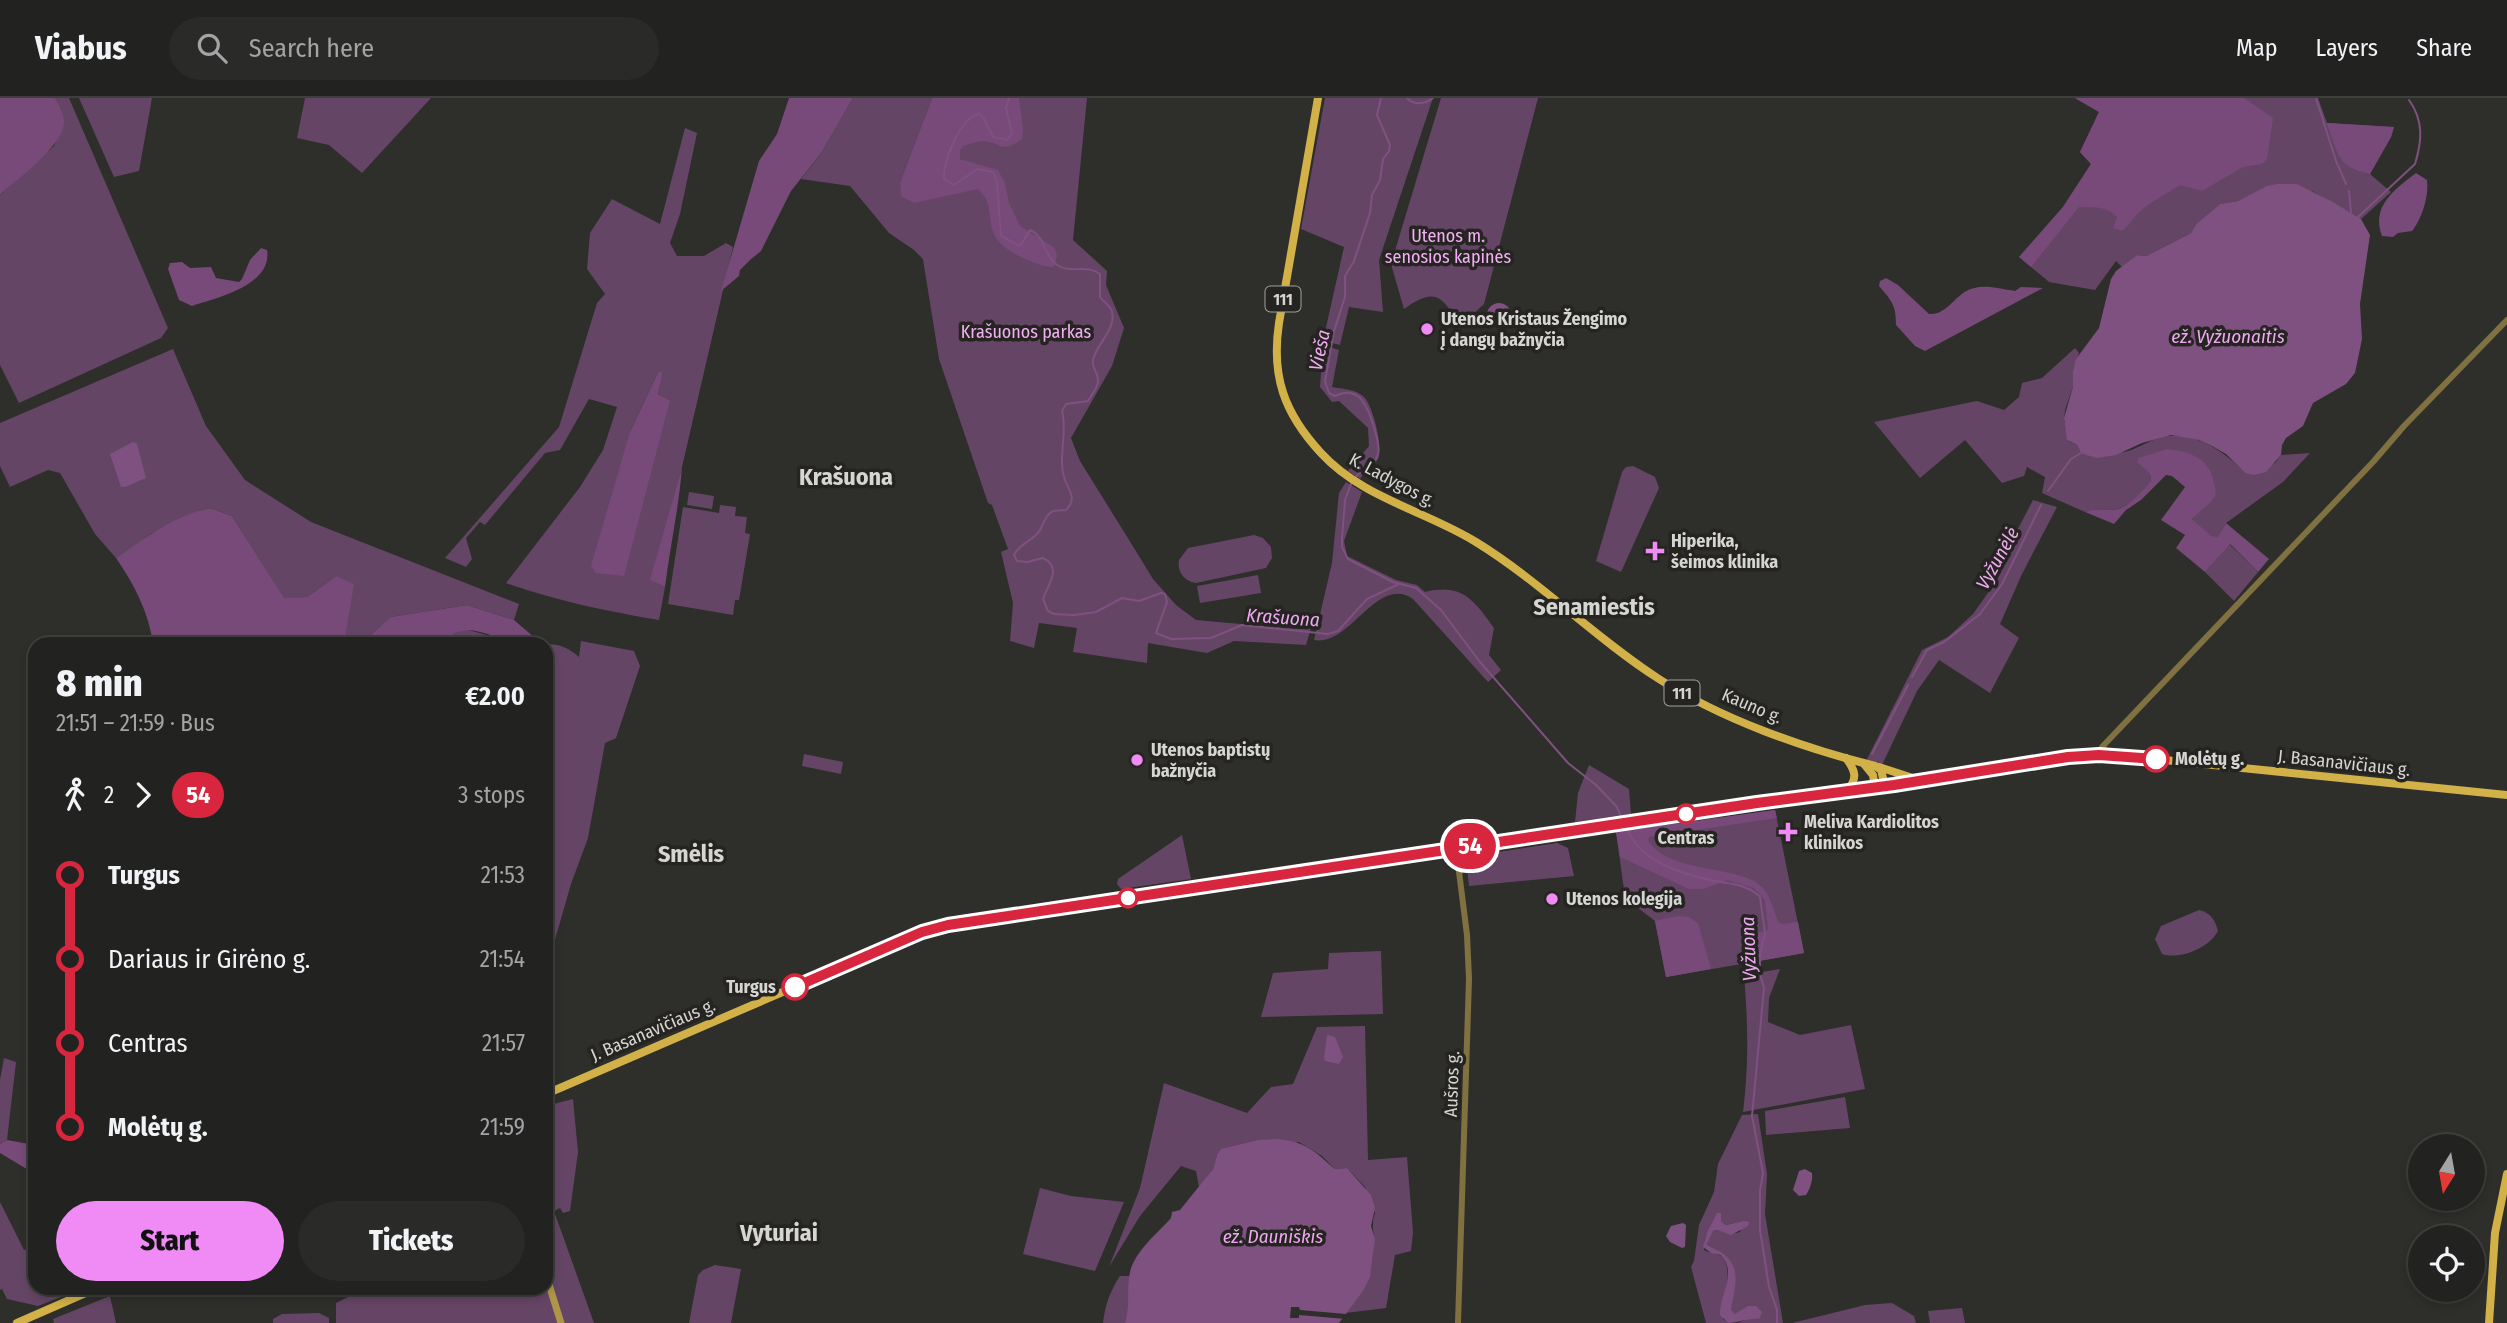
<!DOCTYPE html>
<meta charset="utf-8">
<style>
body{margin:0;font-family:"Fira Sans Condensed",sans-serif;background:#2a2a29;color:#f1f3f6;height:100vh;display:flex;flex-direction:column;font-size:26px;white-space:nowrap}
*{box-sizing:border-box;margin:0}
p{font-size:23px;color:#a2a4a5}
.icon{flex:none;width:38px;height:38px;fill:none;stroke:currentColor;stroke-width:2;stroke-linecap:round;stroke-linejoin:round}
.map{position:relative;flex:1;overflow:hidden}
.sheet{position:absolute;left:28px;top:539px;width:525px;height:658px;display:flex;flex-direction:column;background:#222220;border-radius:21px;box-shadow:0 4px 10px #0003,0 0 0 2px #3f3f3e}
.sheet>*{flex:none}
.badge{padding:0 14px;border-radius:23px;font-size:24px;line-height:46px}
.needle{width:46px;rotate:191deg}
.controls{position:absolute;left:2408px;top:1036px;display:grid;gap:14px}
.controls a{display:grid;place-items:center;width:77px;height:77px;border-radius:50%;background:#222220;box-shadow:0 4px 10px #0003,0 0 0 2px #3f3f3e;font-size:35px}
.map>.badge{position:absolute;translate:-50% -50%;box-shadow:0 0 0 4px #fff}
.legs{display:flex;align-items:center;gap:10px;height:77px;padding:0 28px;font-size:23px}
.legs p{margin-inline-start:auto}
.overview{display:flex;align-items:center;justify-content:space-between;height:119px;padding:0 28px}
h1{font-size:38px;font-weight:800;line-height:52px}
.cta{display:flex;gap:14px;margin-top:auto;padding:14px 28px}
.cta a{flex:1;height:80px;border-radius:42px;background:#f08bf5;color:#111;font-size:28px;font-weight:800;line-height:80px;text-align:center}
.cta a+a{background:#2a2a29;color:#f1f3f6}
ul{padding:0 28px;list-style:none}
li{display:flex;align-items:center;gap:24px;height:84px;font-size:26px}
li i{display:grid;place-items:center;width:10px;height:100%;margin:0 9px;background:currentColor}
li i::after{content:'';width:18px;height:18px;margin:-9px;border:5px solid;border-radius:50%;background:#222220}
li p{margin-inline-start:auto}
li:first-child i{background:linear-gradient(#0000 50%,currentColor 0)}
li:last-child i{background:linear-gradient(currentColor 50%,#0000 0)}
header{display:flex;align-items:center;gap:42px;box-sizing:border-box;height:98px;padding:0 35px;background:#222220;border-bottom:2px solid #3f3f3e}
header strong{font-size:33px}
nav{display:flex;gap:38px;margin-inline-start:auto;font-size:24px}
.search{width:490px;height:63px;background:#2a2a29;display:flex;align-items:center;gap:18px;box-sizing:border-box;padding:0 24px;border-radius:38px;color:#a2a4a5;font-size:26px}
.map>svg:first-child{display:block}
</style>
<header>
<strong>Viabus</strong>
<div class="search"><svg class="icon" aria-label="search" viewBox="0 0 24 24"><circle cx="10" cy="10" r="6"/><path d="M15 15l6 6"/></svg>Search here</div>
<nav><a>Map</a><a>Layers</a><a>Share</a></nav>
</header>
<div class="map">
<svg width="2507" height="1225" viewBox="0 0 2507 1225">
<rect width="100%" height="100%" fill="#2e2e2b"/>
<!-- green -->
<g fill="#654566" fill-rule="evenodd">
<path d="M55,0H69L168,230L161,240L19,305L0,267V97L54,48L64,21Z"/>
<path d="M79,0H152L139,73L114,79Z"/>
<path d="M305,0H431L362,75L329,47L297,40Z"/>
<path d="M853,0H932L900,84L914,104L955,95L965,63L960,61V53L986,0H1087L1073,142L1107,173L1106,187L1124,230L1112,268L1071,340L1080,363L1126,437L1153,481L1176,507L1196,522L1298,531L1311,530L1306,547L1234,543L1207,555L1148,545L1147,565L1073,554L1077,530L1039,525L1034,550L1010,543L1013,505L1001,454L1008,451L992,407L988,405L939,261L923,161L914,152L889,135L850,88L801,81L822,54Z"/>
<path d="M1325,0H1433L1379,162L1383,214L1349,209L1340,247L1323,243L1344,149L1301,131Z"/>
<path d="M1441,0H1538L1484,206L1460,228C1442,199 1437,188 1404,211L1391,166Z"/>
<path d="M2075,0H2318L2327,25L2394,29L2391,39L2370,76L2391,94L2361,121L2312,93L2251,97L2238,103L2220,106L2196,126L2191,135L2146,158L2137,157L2122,169L2116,163L2095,192L2049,184L2019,159L2063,109L2091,66L2080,54L2099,14Z"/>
<path d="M685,30L697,35L680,116L670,145L677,158H704L726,145L733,149L682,369L651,482L665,489L659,522C606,513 557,503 506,485L580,389L603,352L617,309L589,301L560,352L545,355L485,427L480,424L466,440L472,461L466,469L445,460L559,329L597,205L605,196L587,171L590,135L612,101L660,126ZM659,272L663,275L658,296L670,302L630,334Z"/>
<path d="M1323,247L1339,252L1332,289C1343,291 1355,291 1364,299C1372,306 1384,350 1378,361C1373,370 1365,372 1360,381L1348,373L1369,348L1368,330L1339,303L1332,304L1320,289Z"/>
<path d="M2075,250L2079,255L2073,273V289L2065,312L2064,321L2068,343L2077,347L2081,355C2095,354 2110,356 2124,354C2135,352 2148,343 2159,340C2191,330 2224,353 2245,375L2275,365L2281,357L2310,355L2283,384L2226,425L2217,439H2211L2192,421L2215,390L2138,364L2150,376L2151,382C2144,393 2130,407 2118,411C2106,414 2097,408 2085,414L2042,395L2045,379L2027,369L2024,378L2002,385L1965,342L1920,380L1874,324L1977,303L2004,312L2019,299L2022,285L2042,280Z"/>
<path d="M173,251L206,328L245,382L311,424L519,506L514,522L467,507L390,519L371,537L366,546H238L345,539L336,478L307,499L284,501L232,418L210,410L201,412L152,435L116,460L95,436L60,375L48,372L10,389L0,368V325Z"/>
<path d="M1633,368L1655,379L1659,390L1621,474L1596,463L1622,374L1626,369Z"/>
<path d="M1346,384L1362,394L1344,443L1347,458L1396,482L1417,487L1425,494C1462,485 1474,502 1494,530L1489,557L1501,572L1488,584L1413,501C1377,476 1350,549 1314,542L1332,465L1339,395Z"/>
<path d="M689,394L714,398L712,411L687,407Z"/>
<path d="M2033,402L2057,409L2022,476L2000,526L2019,540L1990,595L1939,562L1917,593L1882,667L1866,663L1922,552L1948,539L1973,516L1990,492L2010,446Z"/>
<path d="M720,407L736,409L735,418L747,419L745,435L750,436L739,502H735L733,517L668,506L683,409L719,415Z"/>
<path d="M1254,437L1263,440L1271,449L1272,460L1266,470L1196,485C1184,483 1177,474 1179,462L1188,450Z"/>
<path d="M2229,446L2258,474L2234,503L2205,474Z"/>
<path d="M1258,477L1261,495L1200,505L1197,488Z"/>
<path d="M464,531L521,546H443L449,537Z"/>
<path d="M581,543L634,553L640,568L616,640L605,645L588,740L571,786L546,873L548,785L546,784V546C560,546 569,550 579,559Z"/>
<path d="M804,656L843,664L841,676L802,668Z"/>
<path d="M1589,667L1629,691L1631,716L1575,724L1578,695Z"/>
<path d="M1775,712L1804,855L1666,879L1655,823L1633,806H1626L1616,734Z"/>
<path d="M1182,737L1191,781L1121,791L1117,786L1118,781Z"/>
<path d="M1557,745L1568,750L1574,778L1469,788L1466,759Z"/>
<path d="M2199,812C2211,815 2215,822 2218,833C2209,850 2180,862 2162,856L2155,841L2161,828Z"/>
<path d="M1381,853L1383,916L1261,919L1273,875L1328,871L1329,855Z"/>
<path d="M1780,871L1769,900L1768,924L1800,937L1851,927L1865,991L1743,1014C1749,965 1748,926 1744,877Z"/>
<path d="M1365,928L1368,1062L1407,1059L1413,1134L1411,1153L1395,1157L1386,1210L1345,1215C1369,1187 1371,1179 1374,1143C1374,1132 1371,1126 1375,1115L1365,1089L1347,1070L1335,1071L1322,1058L1299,1044L1217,1057L1213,1071L1199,1089L1196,1073L1181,1068L1140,1118L1109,1169L1140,1090L1164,985L1247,1015L1271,989L1293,986L1317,929Z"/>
<path d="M4,960L16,964L7,1042L0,1046V982Z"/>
<path d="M1845,999L1850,1030L1766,1037L1765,1013Z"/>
<path d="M573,1001L578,1054L570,1113L563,1115L560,1110L554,1113L594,1225H336V1205L366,1190H414L415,1198L418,1190H546V1008Z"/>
<path d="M1758,1016L1767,1076L1765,1116L1783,1225H1738L1749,1220L1759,1221L1735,1216L1731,1211L1732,1167L1707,1146L1712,1133C1722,1130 1726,1138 1740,1134L1743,1123L1726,1127L1721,1125V1116L1718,1115C1711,1127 1703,1138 1704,1152C1709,1155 1716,1155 1721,1158C1734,1166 1724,1208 1723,1221L1728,1225H1706L1691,1169L1694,1163L1699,1127L1714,1094L1718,1066L1742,1017Z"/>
<path d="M1040,1090L1071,1098L1124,1104L1095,1173L1023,1156Z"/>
<path d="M0,1104L24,1152L35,1148V1190H84L38,1208L7,1201L2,1191L0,1192Z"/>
<path d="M715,1167L741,1171L731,1225H689L698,1177L703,1172Z"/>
<path d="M1120,1178H1129V1211L1125,1225H1103C1105,1207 1110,1193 1120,1178Z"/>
<path d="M110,1198L116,1225H54L53,1221Z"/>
<path d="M1892,1205L1914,1218L1916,1225H1792L1865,1207Z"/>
<path d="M1962,1210L1965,1225H1930L1928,1213Z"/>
<path d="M319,1215L329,1220V1225H273V1221L282,1216Z"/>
</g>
<!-- forest -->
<g fill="#774a79">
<path d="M0,0H55C58,6 63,14 64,21C67,46 17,81 0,97Z"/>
<path d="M789,0H853L822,54L791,93L761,153L750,162L740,172L739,178L721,193L759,63L777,36Z"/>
<path d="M932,0H1019L1023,30L1022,41C1001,58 1000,42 980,43C975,44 968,46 963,48L960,53V61L998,72L1005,85L1009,105L1020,128L1055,150L1057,158L1054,169C1038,169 1002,153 995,138C986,120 995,107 978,91L914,105L901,98L900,84Z"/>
<path d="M2075,0H2244L2273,20L2267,61L2262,66L2243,69L2202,93L2180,87C2166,96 2149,104 2137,116C2132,122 2129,128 2122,133L2113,130L2117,119C2107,108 2093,109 2079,109L2031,169L2019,159L2063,109L2091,66L2080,54L2099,14Z"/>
<path d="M2327,26V25L2394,29L2391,39L2370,76C2335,68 2339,56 2327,26Z"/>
<path d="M2416,75L2427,82C2429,98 2422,121 2412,133L2398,135L2393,139L2382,138C2371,108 2394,92 2416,75Z"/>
<path d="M261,150L267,152C273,187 217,200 192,208L179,202L168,171L170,165L182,164L190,170L211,169L216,180L239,184L242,181L250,162Z"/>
<path d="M1886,180L1898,187L1929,216C1948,217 1955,196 1971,191C1986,186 1999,191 2015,193L2021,189L2043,190L1925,253L1915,248L1896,227C1896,207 1892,203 1879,188L1880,183Z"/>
<path d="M659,272L663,275L658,296L670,302L624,478L596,475L591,468L630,334Z"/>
<path d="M2167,351C2187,353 2208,359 2213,381C2214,386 2217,393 2215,398C2211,406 2198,414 2192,421L2211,438L2217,439L2226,425L2269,461L2258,474L2230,446L2205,474L2176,450L2185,437L2161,422L2185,389L2172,378L2166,377L2141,402L2126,412L2114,426L2085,414C2097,408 2106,414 2118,411C2130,407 2144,392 2151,382L2150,376L2137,364L2139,360Z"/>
<path d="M682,369C679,409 670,449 665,489L650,482Z"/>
<path d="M210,410L232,418L284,500L307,499L336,478L354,486L345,539L340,546H153C149,515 134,486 116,460C144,440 176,417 210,410Z"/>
<path d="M467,507L514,522L542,546C535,546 526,547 519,546C492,541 463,518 443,546H366L371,537L390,519Z"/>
<path d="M1775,712L1777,720L1649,739L1648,743C1672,777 1739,766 1762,789C1770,798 1774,812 1778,824L1783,826L1798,824L1804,855L1743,866L1742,849L1746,838L1768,832L1765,802L1754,790L1727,782L1703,791H1689L1620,759L1616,734Z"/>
<path d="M1678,818L1689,819L1698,825L1711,871L1666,879L1655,823Z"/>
<path d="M7,1042L35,1047V1076L0,1055V1046Z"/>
</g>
<!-- water -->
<g fill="#7f5181">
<path d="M2277,86H2297L2331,103L2361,121L2370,137L2360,206L2362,241L2355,275L2346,286L2313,305L2303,328L2286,340L2282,347L2281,357L2266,374L2254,377L2245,375L2226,356L2212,348L2199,342L2171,337L2142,345L2116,357L2096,360L2081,355L2077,347L2067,342L2064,320L2073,289V273L2076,261L2099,230L2111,181L2116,173L2137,157L2146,158L2191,135L2196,126L2220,106L2238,103L2267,88Z"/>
<circle cx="1499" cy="217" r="12"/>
<path d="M133,344L137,346L146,380L125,389H121L110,356Z"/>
<path d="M1327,937L1335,939L1343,959L1339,966L1325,963L1324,960Z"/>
<path d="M1278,1041C1307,1044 1315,1054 1335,1071L1347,1070L1371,1097L1375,1110L1371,1128L1375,1141L1370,1179L1363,1193L1339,1225H1125C1130,1209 1127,1196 1129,1180C1131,1156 1156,1137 1171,1120L1172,1114L1180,1112L1213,1071L1217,1057L1221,1051L1259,1042Z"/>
<path d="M1805,1071L1812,1075C1813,1082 1810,1091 1806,1097L1799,1098L1793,1092L1799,1073Z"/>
<path d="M1717,1115H1721V1124L1726,1127L1743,1123L1749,1124L1748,1128L1731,1137L1717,1132L1713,1133L1707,1146C1713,1152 1720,1152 1726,1158C1742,1173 1734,1193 1731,1211L1735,1216L1748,1208H1756L1762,1214L1759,1221C1748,1220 1739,1225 1728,1225L1720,1217C1719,1197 1738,1176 1721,1157L1711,1155L1703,1149L1707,1134Z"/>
<path d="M1683,1125L1686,1127L1685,1149L1682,1150L1670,1144L1666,1138L1671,1128Z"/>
</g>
<!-- pier -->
<path fill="#2e2e2b" d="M1291,1209H1299L1300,1212L1346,1216V1221L1299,1217V1220H1290Z"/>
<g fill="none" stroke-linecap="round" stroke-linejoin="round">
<!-- stream -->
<g stroke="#7f5181" stroke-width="2">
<path d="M1009,0L1006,10L1012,36L1007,42L993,39L983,19L979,16C960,20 943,63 944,81L954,87L977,71L993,74L997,84L1001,138L1020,148L1030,132C1045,138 1044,158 1057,167C1071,176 1087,166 1100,176V199C1103,203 1108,206 1111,211C1119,229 1096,246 1093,262C1091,270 1099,275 1098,283C1098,290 1091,297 1088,303L1066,306L1062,313C1068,335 1057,361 1065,382C1070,395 1077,400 1066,412C1061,413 1055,411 1050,415C1044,420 1043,429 1038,435C1031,443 1018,447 1014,457L1017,463L1027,464L1043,460C1063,470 1048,486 1043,501L1048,513L1054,516L1074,517L1096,514L1122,500L1139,503L1161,495L1165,496L1167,504L1156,535L1171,541L1211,540L1242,527L1328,536L1338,533L1367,501L1399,486"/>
<path d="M1407,0C1415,8 1425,6 1433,0"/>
<path d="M2316,0L2336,63L2346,86"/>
<path d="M2349,93L2351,115"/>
<path d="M2358,119L2415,66C2422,43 2424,23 2409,2"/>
<path d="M1356,379C1363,368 1375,368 1378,356C1380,347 1376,338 1374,329C1368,310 1360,286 1335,298L1329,295L1325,283L1334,233L1345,199V178L1354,163L1370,115L1372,97L1380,82L1383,61L1389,53L1390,47L1377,17L1381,0"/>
<path d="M1351,386L1345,402L1342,440V449L1348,461L1393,484L1416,490L1441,512L1480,564L1568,665L1596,687L1617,709L1623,724"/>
<path d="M2048,393L2071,361L2081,355"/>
<path d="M1912,579L1927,552L1944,544L1980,516L2002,486L2041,407"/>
<path d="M1872,656L1908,587"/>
<path d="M1626,729C1640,764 1681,776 1715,783C1731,786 1749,787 1760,799L1765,835L1760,856V876L1764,890L1752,1018L1763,1075L1760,1093V1132L1769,1189L1777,1212V1225"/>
</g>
<!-- tertiary -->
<g stroke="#807141" stroke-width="6">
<path d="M2099,657L2102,649L2373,364L2404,328L2507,222"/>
<path d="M1456,750L1467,837L1469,881L1458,1225"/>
</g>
<!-- secondary -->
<path stroke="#ae9646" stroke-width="7" d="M546,1177L561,1225"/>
<!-- primary -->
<g stroke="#d2b248" stroke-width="8">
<path d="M1318,0L1279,225C1271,278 1284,315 1321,355C1362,400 1426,413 1476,444C1541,484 1595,540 1659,581C1721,621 1803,650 1875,668L1881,672L1885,688"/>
<path d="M1864,666L1873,677L1875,690"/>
<path d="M1879,669L1916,681"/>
<path d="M1846,693C1859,681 1855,672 1846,660"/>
<path d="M546,996L922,834L968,824L2083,658L2135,659L2507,697"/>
<path d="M17,1225L97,1190"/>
<path d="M2489,1225L2495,1135L2507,1076"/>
</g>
</g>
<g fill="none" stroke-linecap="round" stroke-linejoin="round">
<defs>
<path id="line-1" d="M795,889L922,834L948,827L1757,705L1894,687L2068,659L2099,657L2156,661"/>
</defs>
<!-- line-1 casing -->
<use href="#line-1" stroke="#fff" stroke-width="16"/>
<!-- line-1 -->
<use href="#line-1" stroke="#d7263d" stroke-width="10"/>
</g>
<!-- markers -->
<g fill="#f08bf5" stroke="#252421" stroke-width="2.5">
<circle cx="1427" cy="231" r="7"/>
<path d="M1651.5 442.5h7v7h7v7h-7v7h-7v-7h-7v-7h7z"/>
<circle cx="1137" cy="662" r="7"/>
<path d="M1784.5 723.5h7v7h7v7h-7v7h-7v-7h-7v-7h7z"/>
<circle cx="1552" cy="801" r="7"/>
</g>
<g fill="#fff" stroke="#d7263d" stroke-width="3.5">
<circle cx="2156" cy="661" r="12"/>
<circle cx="1686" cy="716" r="9"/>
<circle cx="1128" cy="800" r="9"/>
<circle cx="795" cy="889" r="12"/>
</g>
<g text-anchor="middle" stroke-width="7" stroke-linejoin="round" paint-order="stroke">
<!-- shield labels -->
<g fill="#252421" stroke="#a0a09e" stroke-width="2">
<rect x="1265.5" y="188.5" width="35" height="25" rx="5"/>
<rect x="1664.5" y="582.5" width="35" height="25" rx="5"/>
</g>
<g font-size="16" font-weight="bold" fill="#d5d5d3">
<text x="1283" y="207">111</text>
<text x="1682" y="601">111</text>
</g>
<!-- park labels -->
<g font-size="18" fill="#f3aff6" stroke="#252421">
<text x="1448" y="144">Utenos m.<tspan x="1448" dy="21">senosios kapinės</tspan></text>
<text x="1026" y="240">Krašuonos parkas</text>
</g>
<!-- poi labels -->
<g font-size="18" font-weight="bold" fill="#d5d5d3" stroke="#252421" text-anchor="start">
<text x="1441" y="227">Utenos Kristaus Žengimo<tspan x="1441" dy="21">į dangų bažnyčia</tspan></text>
<text x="1671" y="449">Hiperika,<tspan x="1671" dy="21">šeimos klinika</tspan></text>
<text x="1151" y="658">Utenos baptistų<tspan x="1151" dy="21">bažnyčia</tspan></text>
<text x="1804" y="730">Meliva Kardiolitos<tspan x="1804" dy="21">klinikos</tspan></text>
<text x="1566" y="807">Utenos kolegija</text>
</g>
<!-- street labels -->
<g font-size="18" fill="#d5d5d3" stroke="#252421">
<text transform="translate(1392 382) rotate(28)" y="6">K. Ladygos g.</text>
<text transform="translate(1752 608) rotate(23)" y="6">Kauno g.</text>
<text transform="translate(2344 665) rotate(6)" y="6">J. Basanavičiaus g.</text>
<text transform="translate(653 932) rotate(-23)" y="6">J. Basanavičiaus g.</text>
<text transform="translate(1452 986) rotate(-88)" y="6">Aušros g.</text>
</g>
<!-- stop labels -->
<g font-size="18" font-weight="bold" fill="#d5d5d3" stroke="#252421" text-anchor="start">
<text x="2175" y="667">Molėtų g.</text>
<text x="1686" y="746" text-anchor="middle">Centras</text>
<text x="776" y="895" text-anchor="end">Turgus</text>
</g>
<!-- water labels -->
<g font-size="19" font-style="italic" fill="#eea9f1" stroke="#252421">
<text x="2228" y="245">ež. Vyžuonaitis</text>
<text transform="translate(1319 252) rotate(-78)" y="7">Vieša</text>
<text transform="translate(1997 460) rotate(-61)" y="7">Vyžunėlė</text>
<text transform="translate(1283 519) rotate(4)" y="7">Krašuona</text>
<text transform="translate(1748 851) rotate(-92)" y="7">Vyžuona</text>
<text x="1273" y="1145">ež. Dauniškis</text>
</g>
<!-- district labels -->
<g font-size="24" font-weight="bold" fill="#d5d5d3" stroke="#252421">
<text x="846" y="387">Krašuona</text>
<text x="1594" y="517">Senamiestis</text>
<text x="691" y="764">Smėlis</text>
<text x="779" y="1143">Vyturiai</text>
</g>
</g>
</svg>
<div class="controls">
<a><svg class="needle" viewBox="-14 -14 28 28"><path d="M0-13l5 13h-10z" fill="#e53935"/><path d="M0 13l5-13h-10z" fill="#a2a4a5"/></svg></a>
<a><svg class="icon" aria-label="locate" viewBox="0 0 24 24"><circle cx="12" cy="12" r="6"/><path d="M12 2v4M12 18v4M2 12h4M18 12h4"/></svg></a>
</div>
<b class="badge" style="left:1470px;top:748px;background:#d7263d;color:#fff">54</b>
<section class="sheet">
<div class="overview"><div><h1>8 min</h1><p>21:51 – 21:59 · Bus</p></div><b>€2.00</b></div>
<div class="legs"><svg class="icon" aria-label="walk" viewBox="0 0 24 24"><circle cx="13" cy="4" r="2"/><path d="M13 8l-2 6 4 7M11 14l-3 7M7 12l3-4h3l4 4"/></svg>2<svg class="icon" aria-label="forward" viewBox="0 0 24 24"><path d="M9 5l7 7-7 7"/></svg><b class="badge" style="background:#d7263d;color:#fff">54</b><p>3 stops</p></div>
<ul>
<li><i style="color:#d7263d"></i><b>Turgus</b><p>21:53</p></li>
<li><i style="color:#d7263d"></i><span>Dariaus ir Girėno g.</span><p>21:54</p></li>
<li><i style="color:#d7263d"></i><span>Centras</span><p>21:57</p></li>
<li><i style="color:#d7263d"></i><b>Molėtų g.</b><p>21:59</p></li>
</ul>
<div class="cta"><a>Start</a><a>Tickets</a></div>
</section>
</div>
